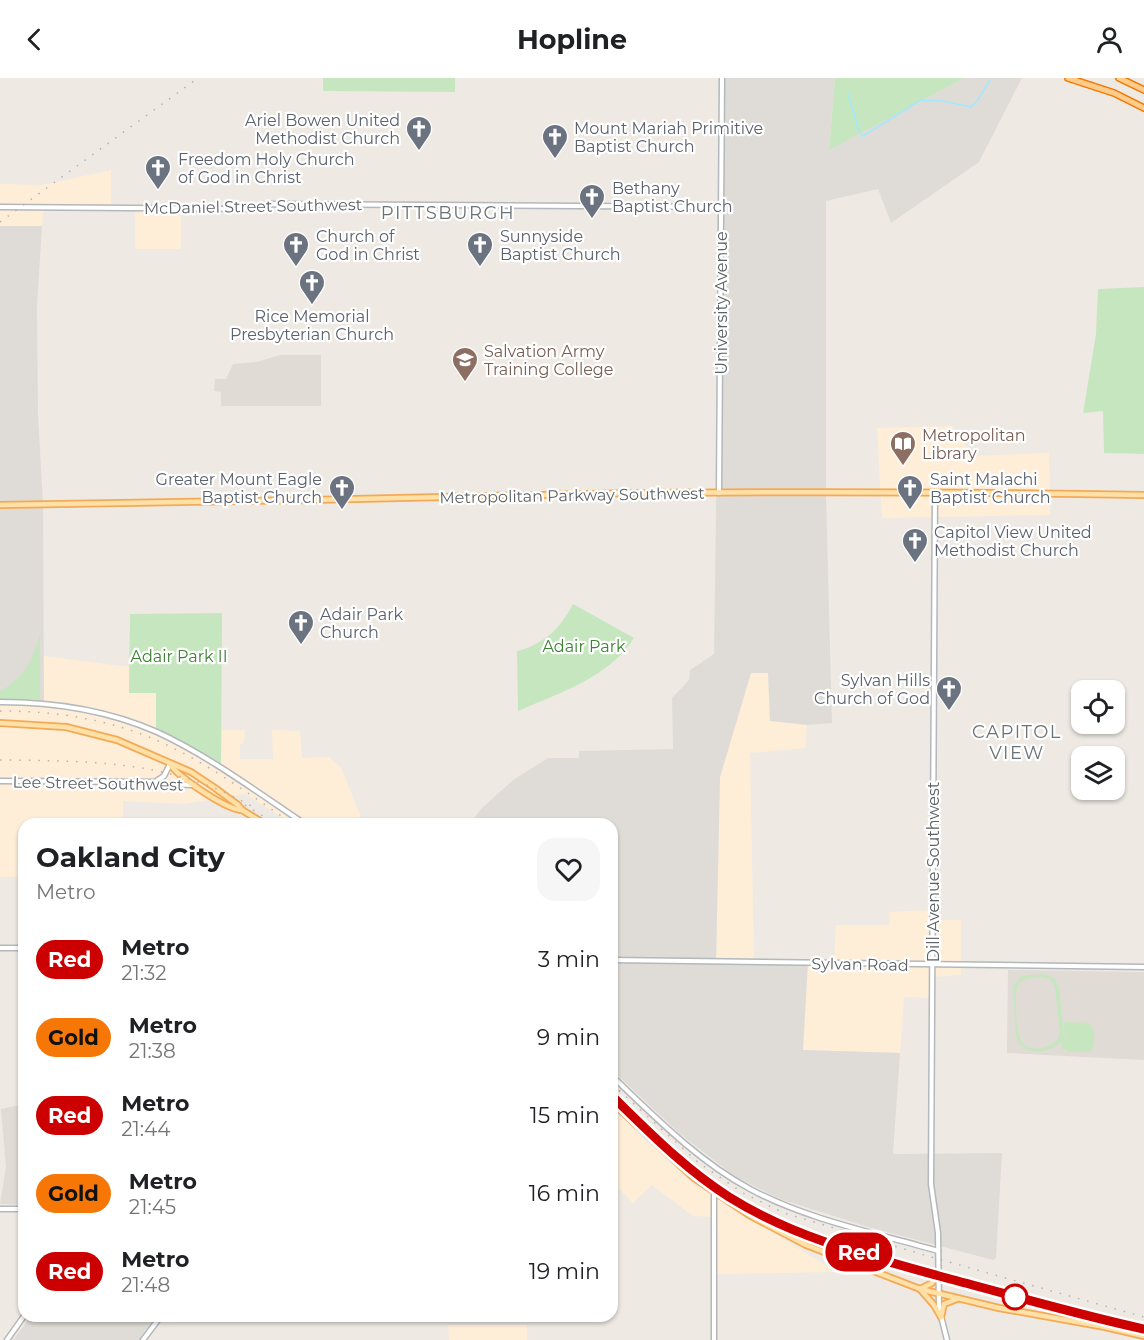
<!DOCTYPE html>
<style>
body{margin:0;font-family:Montserrat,sans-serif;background:#f6f6f6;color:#202124;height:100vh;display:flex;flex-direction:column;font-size:22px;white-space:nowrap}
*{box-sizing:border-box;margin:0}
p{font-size:20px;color:#757577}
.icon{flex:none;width:33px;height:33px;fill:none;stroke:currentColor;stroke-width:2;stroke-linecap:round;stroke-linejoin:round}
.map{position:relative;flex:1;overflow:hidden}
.drawer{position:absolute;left:18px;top:740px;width:600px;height:504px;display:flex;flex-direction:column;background:#fff;border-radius:18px;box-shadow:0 2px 4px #0004}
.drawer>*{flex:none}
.badge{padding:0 12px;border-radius:20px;font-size:21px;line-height:39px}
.controls{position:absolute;left:1071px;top:602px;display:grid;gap:12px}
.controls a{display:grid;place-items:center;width:54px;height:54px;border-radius:12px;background:#fff;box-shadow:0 2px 4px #0004;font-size:30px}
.map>.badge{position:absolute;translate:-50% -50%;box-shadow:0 0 0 3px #fff}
.round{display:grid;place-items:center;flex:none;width:63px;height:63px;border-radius:18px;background:#f6f6f6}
.headline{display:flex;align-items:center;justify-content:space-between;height:102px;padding:0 18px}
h1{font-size:28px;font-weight:700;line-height:45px}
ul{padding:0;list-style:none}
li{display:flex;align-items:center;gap:18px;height:78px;padding:0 18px}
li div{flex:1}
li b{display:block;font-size:22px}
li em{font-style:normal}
li .badge{min-width:66px;font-weight:700;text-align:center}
header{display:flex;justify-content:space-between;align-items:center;height:78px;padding:0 18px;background:#fff;font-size:27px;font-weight:700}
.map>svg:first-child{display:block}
</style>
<header><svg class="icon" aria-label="back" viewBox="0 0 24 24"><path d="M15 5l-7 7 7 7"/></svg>Hopline<svg class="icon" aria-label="person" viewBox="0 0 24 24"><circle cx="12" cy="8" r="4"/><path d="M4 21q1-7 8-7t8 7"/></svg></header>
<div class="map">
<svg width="1144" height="1262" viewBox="0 0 1144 1262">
<rect width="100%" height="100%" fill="#eeeae3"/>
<!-- commercial -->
<g fill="#feeed8">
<path d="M111,92V131L44,130L42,148H0V106L43,107Z"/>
<rect x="135" y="131" width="46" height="40"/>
<path d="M952,348L973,378L1049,375L1050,437L882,440L877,350Z"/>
<path d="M43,578L129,589V614H157L221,685L222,652H245L244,665L240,666V681H273L272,652L300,653L302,680L329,679L342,691L363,745H291L245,716L184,726L123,723V740H102L101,745L24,746V799H0V624H43Z"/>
<path d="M751,595H768L770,643L807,647L805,670L750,675L754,884H716L720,699Z"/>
<path d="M934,832V842H961V897L932,899V920L904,919L900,975L803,972L808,884H834L836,847H889L890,834Z"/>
<path d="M612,1031L693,1106L837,1194L717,1196L716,1139L693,1138L652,1107L633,1125L612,1104Z"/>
<path d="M448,1247H527V1262H449Z"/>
</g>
<!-- industrial -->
<g fill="#dfdcd7">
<path d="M722,0H835L829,71L964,0H1022L979,84L891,145L878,111L826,123V416L832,645L807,647L770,643L768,595H751L720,699L716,884H808L803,972L900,975L893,1076L1002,1075L996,1180L993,1182L868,1149L780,1121L736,1099L680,1056L612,992V746H470L481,731L513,702L548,680H579V673L673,671L672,620L689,602L690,592L714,576Z"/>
<path d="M0,148H42L37,229L38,336L43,426L44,624H0Z"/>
<path d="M31,1238H158L140,1262H13Z"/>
</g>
<!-- education -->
<g fill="#e0dbd4">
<path d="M280,277H321V328H221V314L214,313L215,301H226L233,286L257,284Z"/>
<path d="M1008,892L1144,894V982L1007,975Z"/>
<path d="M24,1026V1127L0,1126L6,1089L1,1031Z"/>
</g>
<!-- green -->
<g fill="#c6e6bf" fill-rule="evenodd">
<path d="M323,0H455V14L323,13Z"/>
<path d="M835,0H964L829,72Z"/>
<path d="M1144,209V376L1104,375L1103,333L1083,335L1096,256L1098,211Z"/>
<path d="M573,526L634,560C610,599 559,615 518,633L517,573C544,567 561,549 573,526Z"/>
<path d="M222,535L221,685L217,688L156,654V615H129L130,536Z"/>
<path d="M40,555V621H0V613C24,601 34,580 40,555Z"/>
<path d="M1044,896L1054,900L1059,909L1065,970L1064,944L1088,945C1098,953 1094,965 1091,974H1068L1065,971H1062L1061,964C1048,977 1021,978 1016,958L1013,908L1022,898ZM1041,899L1050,901L1055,909L1060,956C1057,970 1031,977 1022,964C1016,957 1013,911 1019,905C1024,899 1034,900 1041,899Z"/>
</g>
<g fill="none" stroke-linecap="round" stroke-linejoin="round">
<!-- stream -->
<path stroke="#a2e8ff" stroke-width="1.5" d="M848,16L860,55L863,58L921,22L943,23L971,29L978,22L990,2"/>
<defs>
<g id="tertiary">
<path d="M0,129L256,131L267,126L721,129"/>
<path d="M0,624C54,624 107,632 157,654C209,678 257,714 305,746"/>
<path d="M0,703L155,704L159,706L194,707"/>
<path d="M155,704L164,698L170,686"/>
<path d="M0,870H24"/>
<path d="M612,998C655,1039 698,1083 750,1111C808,1142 876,1155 938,1173"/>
<path d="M714,1114V1262"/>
<path d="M0,1131H24"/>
<path d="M7,1262L24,1238"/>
<path d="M143,1262L161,1238"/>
</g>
<g id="secondary">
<path d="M935,414L931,1106L938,1155L939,1230L947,1262"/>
<path d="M719,415L722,0"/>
<path d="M612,882L1144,889"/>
</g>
<g id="primary">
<path d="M0,427C195,425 391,420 586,416C772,413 958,414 1144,417"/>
<path d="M0,645L66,649L117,662L191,694L215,710L238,727L242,732L265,746"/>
<path d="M170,686C178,699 227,732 242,732"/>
<path d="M612,1024L694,1100L749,1137L806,1167L920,1211L999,1230L1105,1249L1144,1258"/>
<path d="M920,1211L934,1227L941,1239"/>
<path d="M920,1211L932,1205L938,1196"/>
<path d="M941,1239L944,1226L957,1221"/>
</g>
<g id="motorway">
<path d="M1068,0L1114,15L1144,30"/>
<path d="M1119,0L1144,12"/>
</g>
</defs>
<!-- tertiary casing -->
<use href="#tertiary" stroke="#b4b7bb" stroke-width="7"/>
<!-- secondary casing -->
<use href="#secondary" stroke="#b2b8bb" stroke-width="7"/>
<!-- primary casing -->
<use href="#primary" stroke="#f3aa57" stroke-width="8"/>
<!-- motorway casing -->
<use href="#motorway" stroke="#f17900" stroke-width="8"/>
<!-- tertiary -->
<use href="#tertiary" stroke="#fff" stroke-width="4"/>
<!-- secondary -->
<use href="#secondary" stroke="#fff" stroke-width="4"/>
<!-- primary -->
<use href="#primary" stroke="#ffe0a7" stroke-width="4.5"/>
<!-- motorway -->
<use href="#motorway" stroke="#fecb8a" stroke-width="5"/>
<!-- rail -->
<g stroke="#b2b3b4" stroke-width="1.5" stroke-dasharray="1.5 8" stroke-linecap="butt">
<path d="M0,144L198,0"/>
<path d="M0,633C59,633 116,642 169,668C213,689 253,719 293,746"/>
<path d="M0,682C90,683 172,682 253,729"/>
<path d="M245,727L276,746"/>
<path d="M612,1006L699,1085L743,1115L784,1135L931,1179L1144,1239"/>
<path d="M612,1018C649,1054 685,1091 729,1119C796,1160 875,1180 950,1201C1015,1218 1079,1236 1144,1251"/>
</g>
</g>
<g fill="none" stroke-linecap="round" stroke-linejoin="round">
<defs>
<path id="line" d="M612,1018C649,1054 685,1091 729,1119C796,1161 875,1180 950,1201C1015,1218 1079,1237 1144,1251"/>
</defs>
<!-- line casing -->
<use href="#line" stroke="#fff" stroke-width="14"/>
<!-- line -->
<use href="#line" stroke="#c00" stroke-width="9"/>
</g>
<!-- icons -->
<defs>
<symbol id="church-pin" viewBox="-11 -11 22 30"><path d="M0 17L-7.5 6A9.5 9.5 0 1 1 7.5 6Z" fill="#6b7280" stroke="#fff"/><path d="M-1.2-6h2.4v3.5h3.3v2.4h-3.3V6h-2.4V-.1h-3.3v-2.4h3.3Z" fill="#fff"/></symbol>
<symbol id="university-pin" viewBox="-11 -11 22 30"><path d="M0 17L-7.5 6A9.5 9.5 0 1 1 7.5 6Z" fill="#8d6e63" stroke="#fff"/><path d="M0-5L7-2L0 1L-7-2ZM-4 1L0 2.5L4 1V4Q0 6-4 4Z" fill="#fff"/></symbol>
<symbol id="library-pin" viewBox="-11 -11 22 30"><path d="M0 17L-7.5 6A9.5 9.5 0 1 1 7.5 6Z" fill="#8d6e63" stroke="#fff"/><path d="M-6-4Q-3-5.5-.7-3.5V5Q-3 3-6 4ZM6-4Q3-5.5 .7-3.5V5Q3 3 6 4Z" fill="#fff"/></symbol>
</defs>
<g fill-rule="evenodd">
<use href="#church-pin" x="404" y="36" width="30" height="40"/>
<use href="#church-pin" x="540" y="44" width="30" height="40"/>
<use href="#church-pin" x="143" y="75" width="30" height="40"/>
<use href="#church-pin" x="577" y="104" width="30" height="40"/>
<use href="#church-pin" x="281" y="152" width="30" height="40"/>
<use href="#church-pin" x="465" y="152" width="30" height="40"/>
<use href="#church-pin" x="297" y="190" width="30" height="40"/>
<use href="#university-pin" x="450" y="267" width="30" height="40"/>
<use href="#library-pin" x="888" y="351" width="30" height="40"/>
<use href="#church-pin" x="327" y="395" width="30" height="40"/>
<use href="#church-pin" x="895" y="395" width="30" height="40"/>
<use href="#church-pin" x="900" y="448" width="30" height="40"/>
<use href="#church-pin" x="286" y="530" width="30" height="40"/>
<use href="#church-pin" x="934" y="596" width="30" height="40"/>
</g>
<!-- markers -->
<circle fill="#fff" stroke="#c00" stroke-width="3" cx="1015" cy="1219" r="12"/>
<g text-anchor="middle" stroke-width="4.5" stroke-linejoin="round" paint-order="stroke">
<!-- worship labels -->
<g font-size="16" fill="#5b616d" stroke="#fff" text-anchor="start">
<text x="400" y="48" text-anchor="end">Ariel Bowen United<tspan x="400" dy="18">Methodist Church</tspan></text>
<text x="574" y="56">Mount Mariah Primitive<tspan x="574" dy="18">Baptist Church</tspan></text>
<text x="178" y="87">Freedom Holy Church<tspan x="178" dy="18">of God in Christ</tspan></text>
<text x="612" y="116">Bethany<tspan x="612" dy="18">Baptist Church</tspan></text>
<text x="316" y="164">Church of<tspan x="316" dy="18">God in Christ</tspan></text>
<text x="500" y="164">Sunnyside<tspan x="500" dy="18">Baptist Church</tspan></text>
<text x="312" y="244" text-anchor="middle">Rice Memorial<tspan x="312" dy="18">Presbyterian Church</tspan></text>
<text x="322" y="407" text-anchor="end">Greater Mount Eagle<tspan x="322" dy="18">Baptist Church</tspan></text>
<text x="930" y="407">Saint Malachi<tspan x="930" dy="18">Baptist Church</tspan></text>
<text x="934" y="460">Capitol View United<tspan x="934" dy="18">Methodist Church</tspan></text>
<text x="320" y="542">Adair Park<tspan x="320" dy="18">Church</tspan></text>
<text x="930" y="608" text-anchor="end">Sylvan Hills<tspan x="930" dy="18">Church of God</tspan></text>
</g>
<!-- street labels -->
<g font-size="16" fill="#5b6164" stroke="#fff">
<text transform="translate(253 128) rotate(-1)" y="6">McDaniel Street Southwest</text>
<text transform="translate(721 225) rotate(-90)" y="6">University Avenue</text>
<text transform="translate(572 417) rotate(-1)" y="6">Metropolitan Parkway Southwest</text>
<text transform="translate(98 705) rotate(1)" y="6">Lee Street Southwest</text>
<text transform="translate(933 794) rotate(-90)" y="6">Dill Avenue Southwest</text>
<text transform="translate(860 886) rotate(1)" y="6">Sylvan Road</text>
</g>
<!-- education labels -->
<g font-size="16" fill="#785e54" stroke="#fff" text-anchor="start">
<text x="484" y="279">Salvation Army<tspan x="484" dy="18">Training College</tspan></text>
<text x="922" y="363">Metropolitan<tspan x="922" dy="18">Library</tspan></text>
</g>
<!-- park labels -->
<g font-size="16" fill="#3e8333" stroke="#fff">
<text x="584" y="574">Adair Park</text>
<text x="179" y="584">Adair Park II</text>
</g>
<!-- neighbourhood labels -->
<g font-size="18" letter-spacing="1.5" fill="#6c7376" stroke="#fff">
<text x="448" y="141">PITTSBURGH</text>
<text x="1017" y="660">CAPITOL<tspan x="1017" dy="21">VIEW</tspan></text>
</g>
</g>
</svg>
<div class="controls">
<a><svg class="icon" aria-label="locate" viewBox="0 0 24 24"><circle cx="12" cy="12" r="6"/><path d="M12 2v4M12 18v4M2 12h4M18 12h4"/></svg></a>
<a><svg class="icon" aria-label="layers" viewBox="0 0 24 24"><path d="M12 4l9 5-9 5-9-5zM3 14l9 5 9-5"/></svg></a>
</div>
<b class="badge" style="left:859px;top:1174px;background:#c00;color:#fff">Red</b>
<section class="drawer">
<div class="headline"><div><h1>Oakland City</h1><p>Metro</p></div><a class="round"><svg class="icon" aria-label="heart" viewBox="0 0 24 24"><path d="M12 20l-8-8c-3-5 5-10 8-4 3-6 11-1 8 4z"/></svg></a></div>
<ul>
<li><span class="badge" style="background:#c00;color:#fff">Red</span><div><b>Metro</b><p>21:32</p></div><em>3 min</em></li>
<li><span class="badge" style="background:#f67705;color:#111">Gold</span><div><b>Metro</b><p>21:38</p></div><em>9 min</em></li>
<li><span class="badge" style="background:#c00;color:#fff">Red</span><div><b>Metro</b><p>21:44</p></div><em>15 min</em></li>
<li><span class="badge" style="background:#f67705;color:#111">Gold</span><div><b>Metro</b><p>21:45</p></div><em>16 min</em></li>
<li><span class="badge" style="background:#c00;color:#fff">Red</span><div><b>Metro</b><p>21:48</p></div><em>19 min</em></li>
</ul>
</section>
</div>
